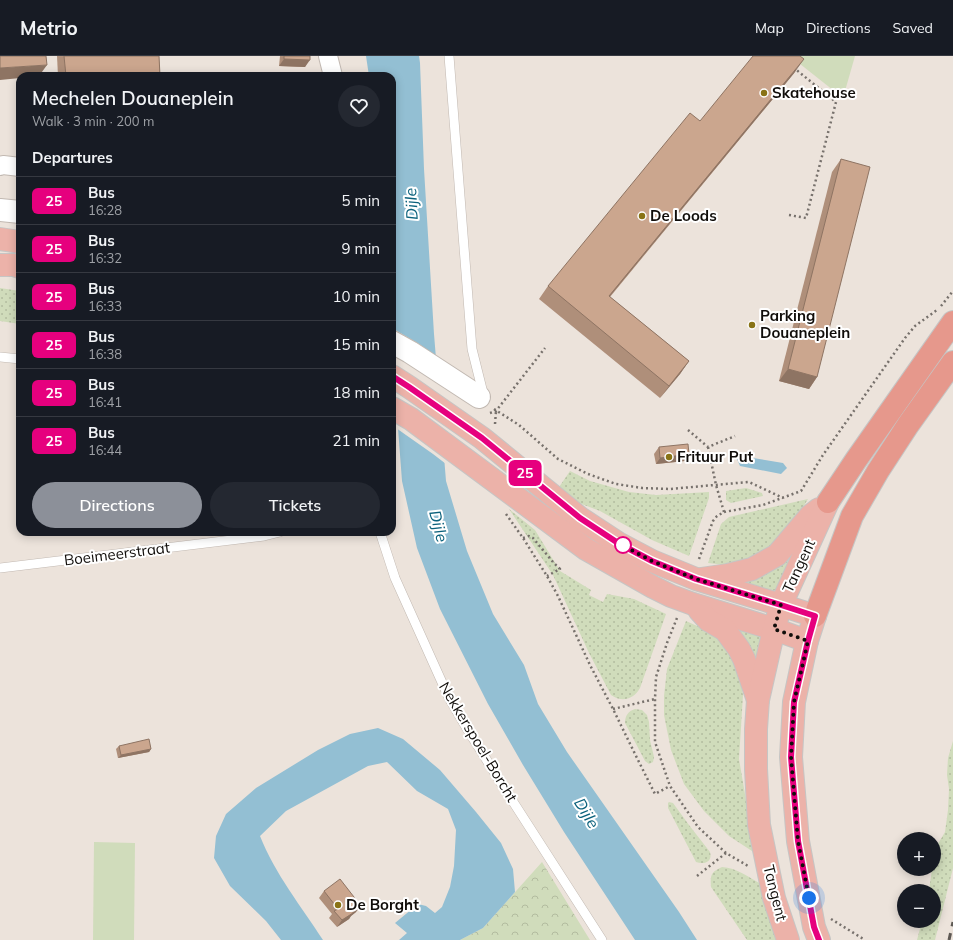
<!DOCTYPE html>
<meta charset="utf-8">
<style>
body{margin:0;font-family:Mulish,sans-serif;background:#242831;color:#f1f3f6;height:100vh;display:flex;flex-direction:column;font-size:15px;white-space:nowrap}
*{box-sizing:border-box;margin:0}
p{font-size:13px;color:#9ea1a6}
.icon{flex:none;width:22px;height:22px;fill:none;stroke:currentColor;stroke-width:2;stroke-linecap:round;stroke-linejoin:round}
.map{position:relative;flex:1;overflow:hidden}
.drawer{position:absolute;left:16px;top:16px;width:380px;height:464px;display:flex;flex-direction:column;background:#171b24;border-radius:12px;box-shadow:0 2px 10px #0003}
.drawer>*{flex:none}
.badge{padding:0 8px;border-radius:6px;font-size:14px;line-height:26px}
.fabs{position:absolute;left:897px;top:776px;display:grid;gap:8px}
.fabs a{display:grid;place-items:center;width:44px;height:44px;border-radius:50%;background:#171b24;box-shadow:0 2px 10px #0003;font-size:20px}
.you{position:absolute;width:20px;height:20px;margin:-10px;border:3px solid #fff;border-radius:50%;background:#1a73e8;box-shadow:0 0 0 6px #1a73e833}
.map>.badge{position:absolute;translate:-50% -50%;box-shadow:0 0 0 2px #fff}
h2{padding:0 16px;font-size:15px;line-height:36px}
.round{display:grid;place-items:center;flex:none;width:42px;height:42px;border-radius:21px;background:#242831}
.head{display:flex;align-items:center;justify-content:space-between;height:68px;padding:0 16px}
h1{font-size:19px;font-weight:600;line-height:30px}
.button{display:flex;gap:8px;margin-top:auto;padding:8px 16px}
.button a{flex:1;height:46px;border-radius:24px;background:#8c9099;color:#fff;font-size:16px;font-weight:600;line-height:46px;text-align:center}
.button a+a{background:#242831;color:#f1f3f6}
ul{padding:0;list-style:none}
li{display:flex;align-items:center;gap:12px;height:48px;padding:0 16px;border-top:1px solid #363941}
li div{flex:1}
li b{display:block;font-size:15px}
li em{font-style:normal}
li .badge{min-width:44px;font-weight:700;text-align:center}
header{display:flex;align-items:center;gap:24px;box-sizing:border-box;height:56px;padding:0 20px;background:#171b24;border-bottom:1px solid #363941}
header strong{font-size:19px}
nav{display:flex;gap:22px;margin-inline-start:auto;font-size:14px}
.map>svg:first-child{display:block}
</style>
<header>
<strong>Metrio</strong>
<nav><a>Map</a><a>Directions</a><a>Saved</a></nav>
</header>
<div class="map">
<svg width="953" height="884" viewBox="0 0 953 884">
<defs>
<pattern id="grass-dots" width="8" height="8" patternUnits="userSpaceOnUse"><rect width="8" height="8" fill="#d0dcbb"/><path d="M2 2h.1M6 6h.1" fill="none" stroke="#b2bc9f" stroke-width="1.8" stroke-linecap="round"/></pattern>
<pattern id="forest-crowns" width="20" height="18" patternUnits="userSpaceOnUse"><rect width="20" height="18" fill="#d0dcbb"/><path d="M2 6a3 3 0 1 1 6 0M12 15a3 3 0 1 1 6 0" fill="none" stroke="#b2bc9f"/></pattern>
</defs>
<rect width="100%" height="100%" fill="#ece3db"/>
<!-- grass -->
<g fill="url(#grass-dots)">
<path d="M0,232L20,235V268L0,265Z"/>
<path d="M570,415L590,425L629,436L656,439L709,436V442L689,500L652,484L600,455L571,444L557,434Z"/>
<path d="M746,432L762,437L763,440L731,447L726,444V435Z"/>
<path d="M808,443L786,480L747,507L725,509L708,507L721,468L729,461Z"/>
<path d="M509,453L535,474L560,515L591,534L589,539L603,546L607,538L634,543L666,558L640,632C634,643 622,647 611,639L589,597L553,519Z"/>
<path d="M787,503L790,507C787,514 784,525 780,530C771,543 752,530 741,525Z"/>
<path d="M686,565L715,578L731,594L739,614L743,639L739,703L755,797L729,780L704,755L684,728L671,694L664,659V640L667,613Z"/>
<path d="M740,571L763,580L757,608L736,575Z"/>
<path d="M635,653L642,654L647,659L649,666L650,684L654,701L653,706L649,708L645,705L625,667C625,660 628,655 635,653Z"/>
<path d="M953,685V812L935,884H917L922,865H934V835H929L932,813H934L935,793L945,776L948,754L949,733L947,719L948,702Z"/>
<path d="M669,746L673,747L689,769L710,796C713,806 704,809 696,806L668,752V747Z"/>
<path d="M722,811C737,812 748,821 761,828L778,884H747L711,831C710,819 711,816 722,811Z"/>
</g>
<!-- forest -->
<path fill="url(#forest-crowns)" d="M542,806L590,884H460L483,872Z"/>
<!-- garden -->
<g fill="#d0dcbb">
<path d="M790,0H855L843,42Z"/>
<path d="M94,786L135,787L134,884H93Z"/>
</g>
<!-- water -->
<g fill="#93bfd3">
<path d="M366,0H419L420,7L424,113L434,278L446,425L467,495L493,558L524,609L538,648L567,696L679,856L697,884H635L564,776L523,709L488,648L440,553L417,492L402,425L392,293V20H369Z"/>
<path d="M741,400L783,407L787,412L781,418L740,410L737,403Z"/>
<path d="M378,672L403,683L440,714L476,756L501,787L513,813L515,836L483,872L460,884H399L407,877L395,867L418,848L426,850L435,857L442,851L450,831L454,810L456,774L448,753L417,735L387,706L368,710L286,755L260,780C275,818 301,850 323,884H281L266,865L230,830L214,802L216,780L226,758L256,732L318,694L350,678Z"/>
</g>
<!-- pier -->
<path fill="#ece3db" d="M392,272L419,288L438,301L446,408L433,398L396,372L392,319Z"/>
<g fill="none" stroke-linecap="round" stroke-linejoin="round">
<defs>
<g id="service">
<path d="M449,0L472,293L484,341"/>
<path d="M0,301L20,303"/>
<path d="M380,476L395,522L449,642L466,671L501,727L602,884"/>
<path d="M0,512L264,480L280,476"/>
</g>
<g id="minor">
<path d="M328,0L333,20"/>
<path d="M0,110L3,109L20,111"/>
</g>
<g id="tertiary">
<path d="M0,154L20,156"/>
<path d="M392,286L410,296L479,341"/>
</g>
<g id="primary">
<path d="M0,183L20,186"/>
<path d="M0,209H14L20,211"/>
<path d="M392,320L409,331L482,382L580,462L618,487L652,505L696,523L781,549L815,560L807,585L794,646L791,701L798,785L814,871L819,884"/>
<path d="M392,352L411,363L586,493L653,531L671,540L693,548L774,573L807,585"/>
<path d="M701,523L728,519L752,513L777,499L810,460L819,453"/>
<path d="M699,554L708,564L725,574L739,593L744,603L758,644"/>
<path d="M788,884L774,842L759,769L756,713V673L758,644L774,573L781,549L828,446"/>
</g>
<g id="trunk">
<path d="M828,446L856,404L953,266"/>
<path d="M815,560L852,460L878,415L908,369L953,306"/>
</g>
</defs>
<!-- service casing -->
<use href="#service" stroke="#c2b9b2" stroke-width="10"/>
<!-- minor casing -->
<use href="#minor" stroke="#c2b9b2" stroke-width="20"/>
<!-- tertiary casing -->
<use href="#tertiary" stroke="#c2b9b2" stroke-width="24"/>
<!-- primary casing -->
<use href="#primary" stroke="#c6c5c4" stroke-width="24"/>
<!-- trunk casing -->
<use href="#trunk" stroke="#c6c5c4" stroke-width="24"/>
<!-- path -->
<g stroke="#77716c" stroke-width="2.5" stroke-dasharray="2 3" stroke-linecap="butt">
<path d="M789,159L806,162L836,46L794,12"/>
<path d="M941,250L953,235"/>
<path d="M494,353L519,369L558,403L588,418L616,428L642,432L670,433L737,427L749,426L783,442"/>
<path d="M490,357L496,355L545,292"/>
<path d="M495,368L496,355"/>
<path d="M688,374L708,391L735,380"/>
<path d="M708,391L716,429L724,456"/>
<path d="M506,458L523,482L547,520L558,540L590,609L613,653L637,702L655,738L670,730"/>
<path d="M523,482L529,480L533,482L553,506L560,513L547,520"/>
<path d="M699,503L713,465L717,460L724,456L763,449L801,435L823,399L905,282L915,270L937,254"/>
<path d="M677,562L667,587L656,621L655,643V686L670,730L698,771L726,797L748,810"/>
<path d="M613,653L655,643"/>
<path d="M697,820L726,797"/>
<path d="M831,863L865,884"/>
</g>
<!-- service -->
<use href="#service" stroke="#fff" stroke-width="9"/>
<!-- minor -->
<use href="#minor" stroke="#fff" stroke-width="18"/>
<!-- tertiary -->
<use href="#tertiary" stroke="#fff" stroke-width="22"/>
<!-- primary -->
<use href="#primary" stroke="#ecb2a9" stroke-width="22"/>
<!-- trunk -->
<use href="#trunk" stroke="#e6988c" stroke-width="22"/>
<!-- rail -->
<path stroke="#5e5954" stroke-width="3" stroke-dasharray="7 7" stroke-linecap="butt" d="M949,884L953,866"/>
</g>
<!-- wall -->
<g fill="#af8f7a">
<path d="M57,0H159L160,20H58Z"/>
<path d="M280,0H310L305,11L279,10Z"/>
<path d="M795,16L610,241L689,305L680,318L660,342L539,243L548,230L700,65Z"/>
<path d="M841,103L817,321L809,333L779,325L832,116Z"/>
<path d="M659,391L685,405L656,408L654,398Z"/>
<path d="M119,690L151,693L149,696L118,702L116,693Z"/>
<path d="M324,835L356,856L351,860L349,863L337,871L329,862L332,858L319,842Z"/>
</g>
<!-- shaded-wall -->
<g fill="#8e7463">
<path d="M284,3L310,4L305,11L279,10Z"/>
<path d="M804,3L795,16L600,252L609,240Z"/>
<path d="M47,9L39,20H20V22L0,24V12Z"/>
<path d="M689,305L680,318L660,342L669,330Z"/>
<path d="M788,313L817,321L809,333L779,325Z"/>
<path d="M689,398L685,405L656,408L660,402Z"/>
<path d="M151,693L149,696L118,702L121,699Z"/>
<path d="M361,850L356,856L351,860L349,863L337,871L342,864Z"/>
</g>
<!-- building -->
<g fill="#cba68e" stroke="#8e7463">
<path d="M0,0H46L47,9L0,12Z"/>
<path d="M64,0H159L160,20H66Z"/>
<path d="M284,0H310V4L284,3Z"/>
<path d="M753,0H800L804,3L609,240L689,305L669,330L548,230L690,57L700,65Z"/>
<path d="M841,103L870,111L817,321L788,313Z"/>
<path d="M688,388L689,398L660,402L659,391Z"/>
<path d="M149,683L151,693L121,699L119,690Z"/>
<path d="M340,823L361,850L353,856V857L342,864L334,855L338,853L324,835Z"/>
</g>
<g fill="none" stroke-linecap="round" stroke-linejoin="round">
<defs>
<path id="line" d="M392,320L409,331L482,382L580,462L618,487L652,505L696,523L781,549L815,560L808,585L794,646L791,701L798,785L814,871L819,884"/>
</defs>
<!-- line casing -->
<use href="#line" stroke="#fff" stroke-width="9"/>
<!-- line -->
<use href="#line" stroke="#e6007e" stroke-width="6"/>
<!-- walk -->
<path stroke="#100d0a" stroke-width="4" stroke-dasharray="0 7.2" d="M623,489L618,487L652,505L696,523L781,549L774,573L808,585L794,646L791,701L798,785L809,842"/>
</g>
<!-- markers -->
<g fill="#897316" stroke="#fff" stroke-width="1.5">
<circle cx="764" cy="37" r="4"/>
<circle cx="642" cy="160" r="4"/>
<circle cx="752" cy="269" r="4"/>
<circle cx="669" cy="401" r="4"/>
<circle cx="338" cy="849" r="4"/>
</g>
<circle fill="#fff" stroke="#e6007e" stroke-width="2" cx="623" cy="489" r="8"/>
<g text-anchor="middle" stroke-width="4" stroke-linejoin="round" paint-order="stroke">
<!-- poi labels -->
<g font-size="15" font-weight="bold" fill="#100d0a" stroke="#fff" text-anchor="start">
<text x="772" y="42">Skatehouse</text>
<text x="650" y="165">De Loods</text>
<text x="760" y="265">Parking<tspan x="760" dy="17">Douaneplein</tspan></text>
<text x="677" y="406">Frituur Put</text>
<text x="346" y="854">De Borght</text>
</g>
<!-- street labels -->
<g font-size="15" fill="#100d0a" stroke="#fff">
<text transform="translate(117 498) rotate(-7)" y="5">Boeimeerstraat</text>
<text transform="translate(799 510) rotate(-65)" y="5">Tangent</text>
<text transform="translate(478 686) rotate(59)" y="5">Nekkerspoel-Borcht</text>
<text transform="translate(775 837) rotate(76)" y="5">Tangent</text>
</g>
<!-- water labels -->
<g font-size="16" font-style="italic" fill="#0b617c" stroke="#fff">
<text transform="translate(411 148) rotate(-93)" y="6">Dijle</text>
<text transform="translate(439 470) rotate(75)" y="6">Dijle</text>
<text transform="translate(587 757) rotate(59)" y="6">Dijle</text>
</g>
</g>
</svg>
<div class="fabs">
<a>+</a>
<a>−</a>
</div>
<div class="you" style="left:809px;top:842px"></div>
<b class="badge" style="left:525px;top:417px;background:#e6007e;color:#fff">25</b>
<section class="drawer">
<div class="head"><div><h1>Mechelen Douaneplein</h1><p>Walk · 3 min · 200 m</p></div><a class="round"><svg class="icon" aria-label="heart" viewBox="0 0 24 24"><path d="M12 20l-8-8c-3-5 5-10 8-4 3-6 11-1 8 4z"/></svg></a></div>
<h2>Departures</h2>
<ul>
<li><span class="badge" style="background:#e6007e;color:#fff">25</span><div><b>Bus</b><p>16:28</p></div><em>5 min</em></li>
<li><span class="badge" style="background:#e6007e;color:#fff">25</span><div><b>Bus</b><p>16:32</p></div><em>9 min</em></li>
<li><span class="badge" style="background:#e6007e;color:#fff">25</span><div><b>Bus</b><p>16:33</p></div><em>10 min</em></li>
<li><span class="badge" style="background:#e6007e;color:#fff">25</span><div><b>Bus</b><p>16:38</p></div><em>15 min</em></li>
<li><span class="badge" style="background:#e6007e;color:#fff">25</span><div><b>Bus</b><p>16:41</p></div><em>18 min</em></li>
<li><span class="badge" style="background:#e6007e;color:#fff">25</span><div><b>Bus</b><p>16:44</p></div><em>21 min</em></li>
</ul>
<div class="button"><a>Directions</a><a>Tickets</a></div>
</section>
</div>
